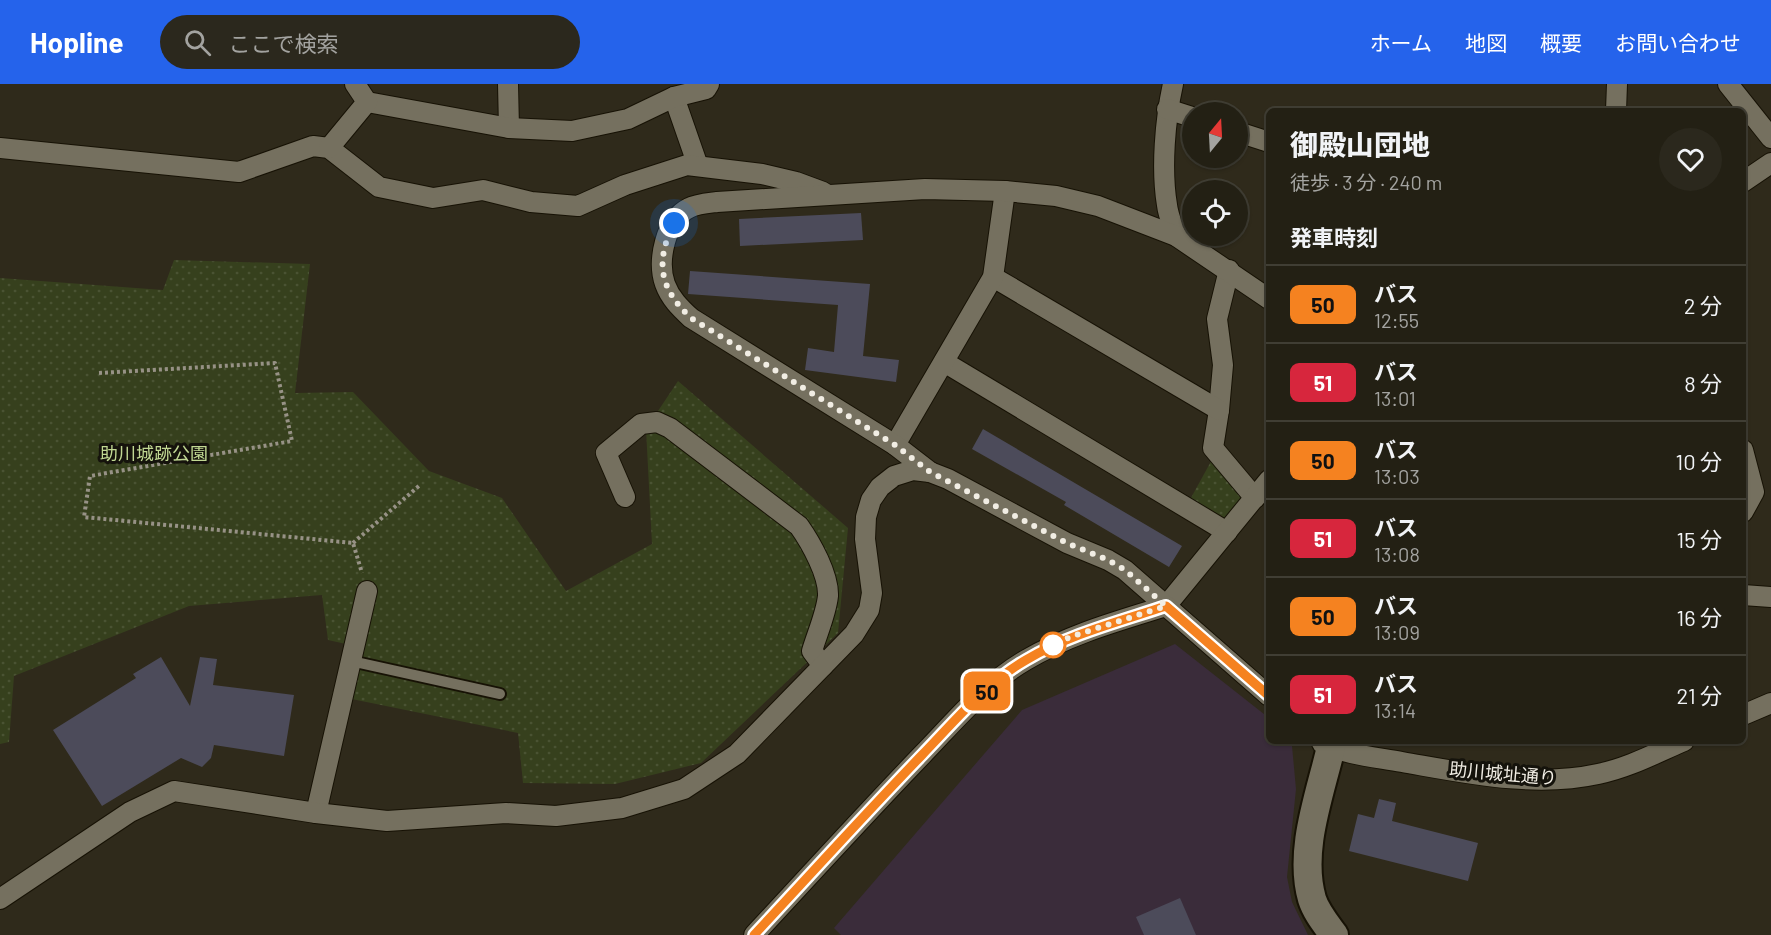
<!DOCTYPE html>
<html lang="ja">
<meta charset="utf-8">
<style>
body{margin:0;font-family:Barlow,"Noto Sans JP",sans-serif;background:#2b281d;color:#f1f3f6;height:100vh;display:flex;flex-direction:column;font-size:22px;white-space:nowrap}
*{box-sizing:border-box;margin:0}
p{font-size:20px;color:#a3a3a0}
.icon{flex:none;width:33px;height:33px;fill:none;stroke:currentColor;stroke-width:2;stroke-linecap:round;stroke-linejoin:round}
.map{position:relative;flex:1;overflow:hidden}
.side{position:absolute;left:1266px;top:24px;width:480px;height:636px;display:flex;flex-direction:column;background:#232014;border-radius:9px;box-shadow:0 2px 4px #0004,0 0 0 2px #403e34}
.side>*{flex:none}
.badge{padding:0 12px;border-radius:9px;font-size:21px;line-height:39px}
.needle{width:39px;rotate:18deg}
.fabs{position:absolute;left:1182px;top:18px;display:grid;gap:12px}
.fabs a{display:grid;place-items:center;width:66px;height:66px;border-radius:50%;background:#232014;box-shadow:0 2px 4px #0004,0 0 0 2px #403e34;font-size:30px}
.you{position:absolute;width:30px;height:30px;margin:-15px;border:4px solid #fff;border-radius:50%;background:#1a73e8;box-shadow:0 0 0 9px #1a73e833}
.map>.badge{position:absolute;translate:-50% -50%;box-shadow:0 0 0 3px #fff}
h2{padding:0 24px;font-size:22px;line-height:54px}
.round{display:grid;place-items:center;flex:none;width:63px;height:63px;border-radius:32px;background:#2b281d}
.overview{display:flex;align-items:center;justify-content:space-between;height:102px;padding:0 24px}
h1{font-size:28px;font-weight:800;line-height:45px}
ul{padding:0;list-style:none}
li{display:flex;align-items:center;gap:18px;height:78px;padding:0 24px;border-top:2px solid #403e34}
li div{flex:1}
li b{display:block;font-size:22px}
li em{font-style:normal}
li .badge{min-width:66px;font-weight:700;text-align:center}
header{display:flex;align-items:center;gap:36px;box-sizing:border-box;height:84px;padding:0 30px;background:#2563eb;color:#fff}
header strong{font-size:28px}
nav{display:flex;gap:33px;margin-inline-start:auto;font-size:21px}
.search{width:420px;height:54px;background:#2b281d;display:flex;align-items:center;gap:15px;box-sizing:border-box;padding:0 21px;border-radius:33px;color:#a3a3a0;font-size:22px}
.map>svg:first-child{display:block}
</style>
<header>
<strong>Hopline</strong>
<div class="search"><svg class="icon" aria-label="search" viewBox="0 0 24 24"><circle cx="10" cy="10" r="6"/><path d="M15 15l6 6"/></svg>ここで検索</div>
<nav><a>ホーム</a><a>地図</a><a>概要</a><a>お問い合わせ</a></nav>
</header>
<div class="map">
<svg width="1771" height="851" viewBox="0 0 1771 851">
<defs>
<pattern id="grass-dots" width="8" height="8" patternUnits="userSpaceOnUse" patternTransform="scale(1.5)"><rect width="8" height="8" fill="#36401d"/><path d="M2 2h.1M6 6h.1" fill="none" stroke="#4a5333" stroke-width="1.8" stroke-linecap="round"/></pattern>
</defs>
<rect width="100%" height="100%" fill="#2f2a1b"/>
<!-- medical -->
<path fill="#3a2c3a" d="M1175,560L1269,634V657H1288L1292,662L1296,705L1287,793L1292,818L1308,851H841L834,844L1022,626Z"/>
<!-- grass -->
<g fill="url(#grass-dots)">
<path d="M174,176L310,180L295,309L353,308L429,387L502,414L566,507L652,460L646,345L678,297L848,444L838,549L701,679L615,700L523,699L518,649L332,611L346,560L328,556L322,511L189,522L14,592L9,658L0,660V194L163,206Z"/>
<path d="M1214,372L1251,415L1227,445L1187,421Z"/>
</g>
<!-- building -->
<g fill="#4c4b5a">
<path d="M861,129L863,156L740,162L739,135Z"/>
<path d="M690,187L870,200L863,272L899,276L896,298L805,286L808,264L834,268L838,221L688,210Z"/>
<path d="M983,345L1182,462L1169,483L1064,421L1066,418L972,365Z"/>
<path d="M161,573L190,622L200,573L217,575L213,601L294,611L284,672L214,661L211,674L202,683L181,674L102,722L53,646L136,594L133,590Z"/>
<path d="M1379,715L1396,719L1392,737L1478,759L1468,797L1349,767L1358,730L1374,734Z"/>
<path d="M1180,814L1196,851H1144L1136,833Z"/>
</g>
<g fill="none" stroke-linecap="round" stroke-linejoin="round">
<defs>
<path id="lane" d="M351,577L500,610"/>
<g id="street">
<path d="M508,0L509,44"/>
<path d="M1173,0C1165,36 1161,85 1167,121C1168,131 1173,142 1176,152"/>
<path d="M1728,0L1771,54"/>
<path d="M674,13L698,82"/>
<path d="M367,18L509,44L572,47L628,35L674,13L706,5L709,0"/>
<path d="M1167,25L1192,33"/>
<path d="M1616,27L1617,0"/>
<path d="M1238,48L1269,58"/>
<path d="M0,64L239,88L313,62L329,64L379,103L433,114L483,106L531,118L578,122L625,101L687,81L762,90L796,98L823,108"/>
<path d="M329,64L367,18L355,0"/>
<path d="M1743,98L1771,79"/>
<path d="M1229,186L1217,235L1223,281L1219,326L1213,364L1255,414"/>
<path d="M993,193L1219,326"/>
<path d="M944,278L1227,448"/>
<path d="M895,361L993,193L1005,107"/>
<path d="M1743,366L1754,408L1743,428"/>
<path d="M930,388L895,361L691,234C680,224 670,214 665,200C657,177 665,136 689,124C696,120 709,119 717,118L925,105L1005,107L1056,112L1098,122L1176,152L1269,215"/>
<path d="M625,413L606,369L641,340L657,338L670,344L799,442C811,459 829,491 828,512C826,530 817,550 812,567L823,582"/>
<path d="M1743,511L1771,513"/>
<path d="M1166,522L1269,396"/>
<path d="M1743,631L1771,619"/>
<path d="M1322,659C1347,671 1375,673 1402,678C1466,689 1534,704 1598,690C1628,684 1656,669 1684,657"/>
<path d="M316,729L367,507"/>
<path d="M0,815L130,728L174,707L316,729L387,737L506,729L556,732L622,724L684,705L737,670L854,550L869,526L872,509L865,455L866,433L871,416L880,403L894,392L913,386L930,388L948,395L1067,459L1108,476L1125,486L1269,612"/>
<path d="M754,851C810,791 865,730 922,671C954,638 986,599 1026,576C1070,550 1118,537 1166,522"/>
</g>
<path id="secondary" d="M1331,663C1320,711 1298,766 1312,815C1316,828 1326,840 1334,851"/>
</defs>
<!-- lane casing -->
<use href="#lane" stroke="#171205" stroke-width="14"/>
<!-- street casing -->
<use href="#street" stroke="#171205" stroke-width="22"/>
<!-- secondary casing -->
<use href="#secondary" stroke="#171205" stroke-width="32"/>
<!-- path -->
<g stroke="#979286" stroke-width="4" stroke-dasharray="3 3" stroke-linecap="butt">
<path d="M99,289L275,279L292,357L90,392L84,433L353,459L362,489"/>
<path d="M353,459L420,401"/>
</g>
<!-- lane -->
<use href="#lane" stroke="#75705f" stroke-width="10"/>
<!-- street -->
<use href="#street" stroke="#75705f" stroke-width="20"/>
<!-- secondary -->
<use href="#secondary" stroke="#75705f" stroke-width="28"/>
</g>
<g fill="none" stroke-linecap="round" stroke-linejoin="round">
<defs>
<path id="line" d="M754,851C810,791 865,730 922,671C954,638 986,599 1026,576C1070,550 1118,538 1166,522L1269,612"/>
</defs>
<!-- line casing -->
<use href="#line" stroke="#fff" stroke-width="14"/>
<!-- line -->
<use href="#line" stroke="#f58220" stroke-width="9"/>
<!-- walk -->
<path stroke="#f1ede4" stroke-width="6" stroke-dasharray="0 10.8" d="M674,139C655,178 659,204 691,234L895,361L930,388L1067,459L1108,476L1125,486L1166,522L1073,552L1048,563L1053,561"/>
</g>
<!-- markers -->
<circle fill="#fff" stroke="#f58220" stroke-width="3" cx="1053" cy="561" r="12"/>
<g text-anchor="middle" stroke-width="6" stroke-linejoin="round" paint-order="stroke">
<!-- park labels -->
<g font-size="18" fill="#c1d893" stroke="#15130c">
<text x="154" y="376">助川城跡公園</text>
</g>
<!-- street labels -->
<g font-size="18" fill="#f1ede4" stroke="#15130c">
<text transform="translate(1503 690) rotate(5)" y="6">助川城址通り</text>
</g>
</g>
</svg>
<div class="fabs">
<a><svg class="needle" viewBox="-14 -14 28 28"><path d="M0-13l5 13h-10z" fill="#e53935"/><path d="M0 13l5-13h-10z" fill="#a3a3a0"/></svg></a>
<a><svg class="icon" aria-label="locate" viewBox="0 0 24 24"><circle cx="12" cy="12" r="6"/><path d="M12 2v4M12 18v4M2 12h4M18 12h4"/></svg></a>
</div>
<div class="you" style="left:674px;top:139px"></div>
<b class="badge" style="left:987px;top:607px;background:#f58220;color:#111">50</b>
<section class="side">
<div class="overview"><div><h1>御殿山団地</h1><p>徒歩 · 3 分 · 240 m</p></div><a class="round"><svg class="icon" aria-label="heart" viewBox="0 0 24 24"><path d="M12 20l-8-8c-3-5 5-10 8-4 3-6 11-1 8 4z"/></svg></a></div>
<h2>発車時刻</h2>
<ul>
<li><span class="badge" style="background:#f58220;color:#111">50</span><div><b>バス</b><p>12:55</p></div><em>2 分</em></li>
<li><span class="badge" style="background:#d7263d;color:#fff">51</span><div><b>バス</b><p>13:01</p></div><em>8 分</em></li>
<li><span class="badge" style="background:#f58220;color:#111">50</span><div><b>バス</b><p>13:03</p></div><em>10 分</em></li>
<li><span class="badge" style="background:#d7263d;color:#fff">51</span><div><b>バス</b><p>13:08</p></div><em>15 分</em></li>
<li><span class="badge" style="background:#f58220;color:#111">50</span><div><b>バス</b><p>13:09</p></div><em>16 分</em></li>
<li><span class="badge" style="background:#d7263d;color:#fff">51</span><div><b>バス</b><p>13:14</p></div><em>21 分</em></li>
</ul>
</section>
</div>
